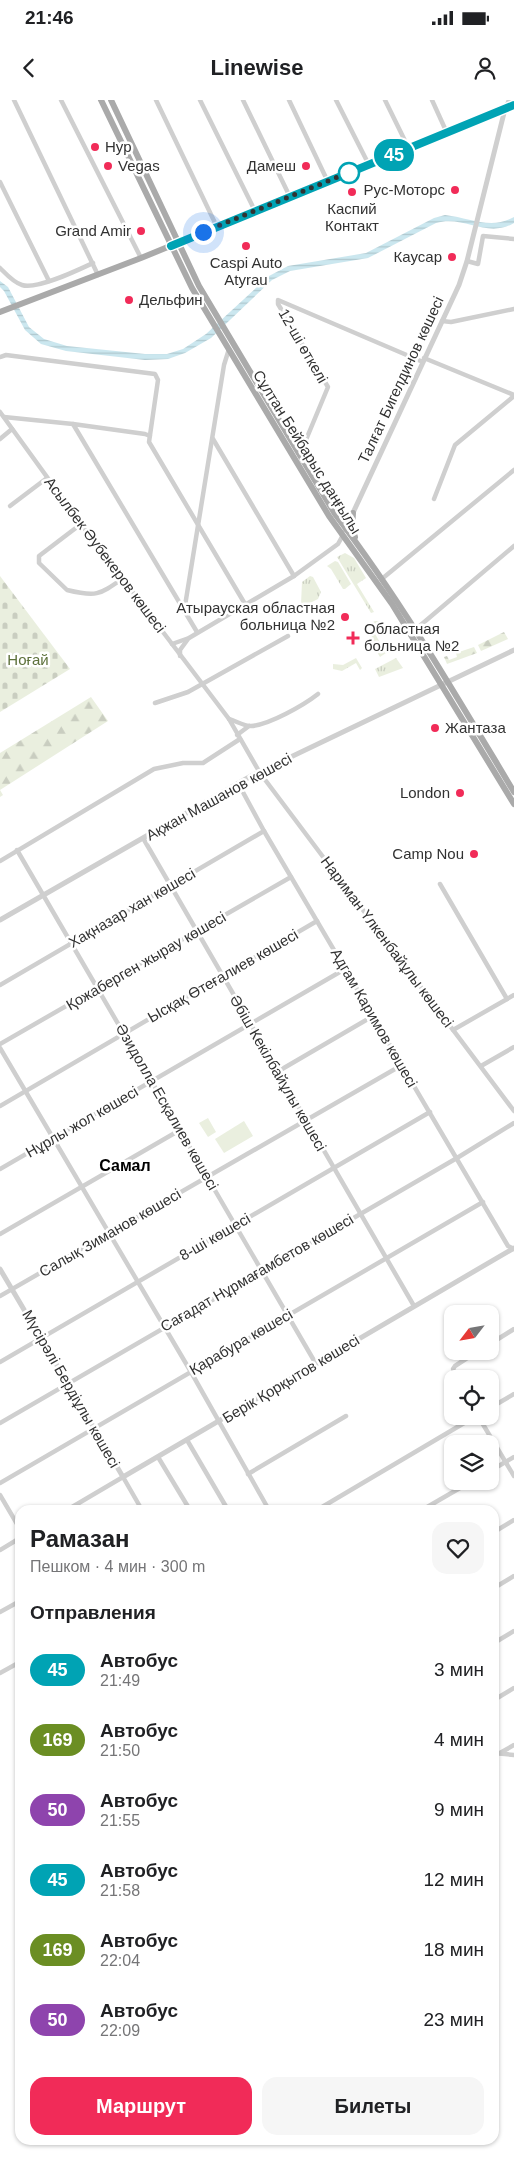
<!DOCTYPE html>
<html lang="ru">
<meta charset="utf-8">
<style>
body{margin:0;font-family:Arial,sans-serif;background:#f6f6f6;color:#202124;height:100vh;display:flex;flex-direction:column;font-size:19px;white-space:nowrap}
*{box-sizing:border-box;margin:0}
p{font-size:16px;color:#757577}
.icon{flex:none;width:28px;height:28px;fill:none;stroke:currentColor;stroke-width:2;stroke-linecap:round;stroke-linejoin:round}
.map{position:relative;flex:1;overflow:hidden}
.side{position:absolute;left:15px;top:1405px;width:484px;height:640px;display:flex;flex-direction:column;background:#fff;border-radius:15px;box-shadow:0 1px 4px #0004}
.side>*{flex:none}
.badge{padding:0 10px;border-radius:16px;font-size:18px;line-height:32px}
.needle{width:32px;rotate:239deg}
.controls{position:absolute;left:444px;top:1205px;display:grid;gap:10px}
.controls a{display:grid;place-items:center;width:55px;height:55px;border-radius:10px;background:#fff;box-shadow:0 1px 4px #0004;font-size:25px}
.you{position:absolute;width:25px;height:25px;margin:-12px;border:4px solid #fff;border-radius:50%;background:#1a73e8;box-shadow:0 0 0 8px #1a73e833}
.map>.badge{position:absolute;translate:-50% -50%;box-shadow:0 0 0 2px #fff}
h2{padding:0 15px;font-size:19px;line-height:45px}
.round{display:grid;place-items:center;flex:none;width:52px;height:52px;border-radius:15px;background:#f6f6f6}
.headline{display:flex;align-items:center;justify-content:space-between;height:85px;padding:0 15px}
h1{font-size:24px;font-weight:700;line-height:38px}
.primary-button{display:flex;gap:10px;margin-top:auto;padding:10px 15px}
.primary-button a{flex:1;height:58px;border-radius:15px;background:#f12b58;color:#fff;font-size:20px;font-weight:700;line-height:58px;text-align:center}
.primary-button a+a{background:#f6f6f6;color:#202124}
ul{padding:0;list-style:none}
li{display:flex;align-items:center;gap:15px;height:70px;padding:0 15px}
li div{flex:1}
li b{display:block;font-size:19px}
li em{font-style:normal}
li .badge{min-width:55px;font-weight:700;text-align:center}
.status{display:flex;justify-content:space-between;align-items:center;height:35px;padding:0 25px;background:#fff;direction:ltr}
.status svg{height:14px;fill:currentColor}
header{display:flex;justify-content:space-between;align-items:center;height:65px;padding:0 15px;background:#fff;font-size:22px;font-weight:700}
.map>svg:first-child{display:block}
</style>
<div class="status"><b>21:46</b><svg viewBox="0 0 49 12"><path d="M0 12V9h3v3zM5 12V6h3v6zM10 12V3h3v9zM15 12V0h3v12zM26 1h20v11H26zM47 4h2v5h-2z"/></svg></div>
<header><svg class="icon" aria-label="back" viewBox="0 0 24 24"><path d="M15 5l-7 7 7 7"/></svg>Linewise<svg class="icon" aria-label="person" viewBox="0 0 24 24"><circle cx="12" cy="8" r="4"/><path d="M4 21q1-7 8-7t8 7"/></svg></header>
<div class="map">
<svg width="514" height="2061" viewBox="0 0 514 2061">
<defs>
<pattern id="grass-tufts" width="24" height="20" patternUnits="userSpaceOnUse" patternTransform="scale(1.25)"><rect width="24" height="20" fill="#eaefdf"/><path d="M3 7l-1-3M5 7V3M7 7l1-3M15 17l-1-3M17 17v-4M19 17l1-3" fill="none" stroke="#c9cdc0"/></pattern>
<pattern id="forest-firs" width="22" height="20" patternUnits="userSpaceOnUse" patternTransform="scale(1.25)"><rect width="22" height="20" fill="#eaefdf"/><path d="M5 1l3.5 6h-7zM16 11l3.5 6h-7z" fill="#c9cdc0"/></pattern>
<pattern id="cemetery-stones" width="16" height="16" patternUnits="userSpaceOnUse" patternTransform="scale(1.25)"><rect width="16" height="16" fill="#eaefdf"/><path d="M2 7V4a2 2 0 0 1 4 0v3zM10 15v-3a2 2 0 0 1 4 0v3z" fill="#c9cdc0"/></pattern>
<pattern id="water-rules" width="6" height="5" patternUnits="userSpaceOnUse" patternTransform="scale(1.25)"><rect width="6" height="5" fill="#cbe7ef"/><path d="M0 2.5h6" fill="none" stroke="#afc7cd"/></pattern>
</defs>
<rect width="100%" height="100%" fill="#fff"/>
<!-- grass -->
<g fill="url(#grass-tufts)">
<path d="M345,453L354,458L366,478L357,484L374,512L371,513L337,457Z"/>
<path d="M335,461L338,462L351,484L345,489H343L331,469L327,466Z"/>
<path d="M310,476L313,477L321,492L318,499L302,507L299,506L301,504L302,482Z"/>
<path d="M375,521H379L381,525L374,532L386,553L380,557L374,547L376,543L372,539L371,531L376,527L373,522Z"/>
<path d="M356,558L362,568L360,570L356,563L342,571L333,569V564L343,565Z"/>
<path d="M396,558L403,568L379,577L375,569Z"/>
</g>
<!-- forest -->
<g fill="url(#forest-firs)">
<path d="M504,532L508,539L481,551L478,545Z"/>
<path d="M474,547L477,553L447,564L444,557L447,556L449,560L457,557L456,553Z"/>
<path d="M91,597L108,621L0,690L3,695L0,697V653Z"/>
</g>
<!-- cemetery -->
<path fill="url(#cemetery-stones)" d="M0,476L70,569L0,612Z"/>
<!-- pitch -->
<g fill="#eaefdf">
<path d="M208,1018L216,1032L208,1037L199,1023Z"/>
<path d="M244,1021L253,1036L224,1053L215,1039Z"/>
</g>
<!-- water -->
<path fill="url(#water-rules)" d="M445,115C471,118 491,130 514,117V123C487,139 465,115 436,123L368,158L290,171L272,180L211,238L185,253L168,259L145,260L66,251L41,244L25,230L4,191L0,187V181L8,187L29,227L44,239L67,246L145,254H167L183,249L206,234L269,176L288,166L366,153L434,118Z"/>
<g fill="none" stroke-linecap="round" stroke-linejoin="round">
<!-- minor -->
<g stroke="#cfcfcf" stroke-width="4.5">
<path d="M14,0L98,175"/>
<path d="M61,0L141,158"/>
<path d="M156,0L217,127"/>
<path d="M200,0L255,111"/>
<path d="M243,0L290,97"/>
<path d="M289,0L328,82"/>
<path d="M336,0L369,65"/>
<path d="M385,0L409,49"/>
<path d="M432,0L447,33"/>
<path d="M505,9L509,0"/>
<path d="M0,82L49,181"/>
<path d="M467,161L478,164L483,136L514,139"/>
<path d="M0,168C6,174 14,183 22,185C37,190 78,170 93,163"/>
<path d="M442,221L451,222L514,209"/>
<path d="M0,257L6,255L155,274L158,280L149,342L245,504"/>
<path d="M424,258L514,295"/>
<path d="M0,312L81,424L229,619L260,673L514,1011"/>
<path d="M4,317L73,324L145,334L150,336"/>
<path d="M73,324L197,532"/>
<path d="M0,339L12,329"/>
<path d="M213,339L294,476"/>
<path d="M298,353L303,347L328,287L278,204V200L423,262"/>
<path d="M434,399L455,345L514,296"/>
<path d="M10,406L47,378"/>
<path d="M81,424L39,456V463L67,490C96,497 99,495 122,479"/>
<path d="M383,478L514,370"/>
<path d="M184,512L224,265L229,249"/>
<path d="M416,529L514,446"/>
<path d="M172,544L189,538L294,476L338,444L343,435"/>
<path d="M180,556V550L188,539"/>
<path d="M155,603L188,592L288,536"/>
<path d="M229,619C236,621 244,626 251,626C269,625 304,605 318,594"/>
<path d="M237,635L249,626"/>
<path d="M238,683L264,731L508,1146L514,1149"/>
<path d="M143,738L414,1206"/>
<path d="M17,750L316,1264"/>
<path d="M0,761L154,669L183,663H203L240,639"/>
<path d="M440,784L507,899"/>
<path d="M0,885L264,731"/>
<path d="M453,930L514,895"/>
<path d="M0,944L291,777"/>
<path d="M0,948L191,1272L269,1410"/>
<path d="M481,966L514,947"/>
<path d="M277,972L373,916"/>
<path d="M0,1006L317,821"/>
<path d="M0,1069L345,869"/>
<path d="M0,1134L180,1030"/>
<path d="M0,1196L402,965"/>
<path d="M490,1244L514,1229"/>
<path d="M0,1262L430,1012"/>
<path d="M457,1279L453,1269L455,1266L478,1251"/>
<path d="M490,1308L514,1294"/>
<path d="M478,1316L514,1376"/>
<path d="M0,1323L457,1058L514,1023"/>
<path d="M187,1340L228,1410"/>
<path d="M158,1357L190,1410"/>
<path d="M490,1371L514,1357"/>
<path d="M248,1374L346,1316"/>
<path d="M0,1383L483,1102"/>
<path d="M0,1395L20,1429"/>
<path d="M67,1410L123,1377L142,1410"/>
<path d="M317,1410L476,1316"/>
<path d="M422,1410L472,1381"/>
<path d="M494,1432L514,1420"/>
<path d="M0,1450L20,1438"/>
<path d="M494,1488L514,1476"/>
<path d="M0,1512L20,1501"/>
<path d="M494,1543L514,1531"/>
<path d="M0,1573L20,1562"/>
<path d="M494,1600L514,1588"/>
<path d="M494,1653L514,1655"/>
<path d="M500,1653L514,1645"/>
</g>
<!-- tertiary -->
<g stroke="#cfcfcf" stroke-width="5">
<path d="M345,430L459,185L467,161L505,9"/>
<path d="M0,820L251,676L514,550"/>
<path d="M0,1169L123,1377L514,1148"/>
</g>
<!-- primary -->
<g stroke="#aaa" stroke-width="6">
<path d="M101,0L192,188L329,416L392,504L514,704"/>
<path d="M111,0L199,186L335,414C402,502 457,597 514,692"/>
<path d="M0,212L141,158L514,5"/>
<path d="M353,413L352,428L355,437"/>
</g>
</g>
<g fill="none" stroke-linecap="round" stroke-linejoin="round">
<defs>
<path id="line" d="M171,146L514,5"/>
</defs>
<!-- line casing -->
<use href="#line" stroke="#fff" stroke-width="11"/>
<!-- line -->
<use href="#line" stroke="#00a3b4" stroke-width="8"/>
<!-- walk -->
<path stroke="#323232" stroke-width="5" stroke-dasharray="0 9" d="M203,132L355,70L349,73"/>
</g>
<!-- markers -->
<g fill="#f12b58" stroke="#fff" stroke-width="2">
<circle cx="95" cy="47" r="5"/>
<circle cx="108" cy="66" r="5"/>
<circle cx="306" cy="66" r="5"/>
<circle cx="455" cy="90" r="5"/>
<circle cx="352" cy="92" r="5"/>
<circle cx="141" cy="131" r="5"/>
<circle cx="246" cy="146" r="5"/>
<circle cx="452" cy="157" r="5"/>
<circle cx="129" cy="200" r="5"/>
<circle cx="345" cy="517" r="5"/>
<path d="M350.5 530.5h5v5h5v5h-5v5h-5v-5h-5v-5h5z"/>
<circle cx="435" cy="628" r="5"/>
<circle cx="460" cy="693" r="5"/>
<circle cx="474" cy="754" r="5"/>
</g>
<circle fill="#fff" stroke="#00a3b4" stroke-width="2.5" cx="349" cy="73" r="10"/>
<g text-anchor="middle" stroke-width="5" stroke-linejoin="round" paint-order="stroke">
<!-- poi labels -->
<g font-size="15" fill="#323232" stroke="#fff" text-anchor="end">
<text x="105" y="52" text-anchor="start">Нур</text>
<text x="118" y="71" text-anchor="start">Vegas</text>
<text x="296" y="71">Дамеш</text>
<text x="445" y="95">Рус-Моторс</text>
<text x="352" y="114" text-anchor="middle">Каспий<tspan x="352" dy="17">Контакт</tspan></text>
<text x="131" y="136">Grand Amir</text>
<text x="442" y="162">Каусар</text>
<text x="246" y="168" text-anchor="middle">Caspi Auto<tspan x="246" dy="17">Atyrau</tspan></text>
<text x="139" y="205" text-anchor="start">Дельфин</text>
<text x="335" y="513">Атырауская областная<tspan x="335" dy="17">больница №2</tspan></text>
<text x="364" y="534" text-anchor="start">Областная<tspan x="364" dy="17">больница №2</tspan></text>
<text x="445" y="633" text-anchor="start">Жантаза</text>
<text x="450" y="698">London</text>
<text x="464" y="759">Camp Nou</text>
</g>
<!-- street labels -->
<g font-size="15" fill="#323232" stroke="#fff">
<text transform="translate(303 246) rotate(60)" y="5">12-ші өткелі</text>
<text transform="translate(401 280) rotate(-65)" y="5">Талғат Бигелдинов көшесі</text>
<text transform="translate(307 352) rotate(58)" y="5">Сұлтан Бейбарыс даңғылы</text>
<text transform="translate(105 455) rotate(53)" y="5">Асылбек Әубекеров көшесі</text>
<text transform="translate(219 697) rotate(-29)" y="5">Ақжан Машанов көшесі</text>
<text transform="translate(132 808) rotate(-30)" y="5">Хақназар хан көшесі</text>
<text transform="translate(387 842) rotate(53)" y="5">Нариман Үлкенбайұлы көшесі</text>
<text transform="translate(146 861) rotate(-30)" y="5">Қожаберген жырау көшесі</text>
<text transform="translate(223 876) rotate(-30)" y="5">Ысқақ Өтеғалиев көшесі</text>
<text transform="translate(374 918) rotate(60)" y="5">Адгам Каримов көшесі</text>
<text transform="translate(278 973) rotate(60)" y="5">Әбіш Кекілбайұлы көшесі</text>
<text transform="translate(167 1007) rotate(60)" y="5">Әзидолла Есқалиев көшесі</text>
<text transform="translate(82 1022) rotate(-30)" y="5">Нұрлы жол көшесі</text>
<text transform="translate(110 1133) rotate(-30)" y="5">Салық Зиманов көшесі</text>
<text transform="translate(215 1137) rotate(-30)" y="5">8-шi көшесi</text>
<text transform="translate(257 1173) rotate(-30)" y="5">Сағадат Нұрмағамбетов көшесі</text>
<text transform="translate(241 1242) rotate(-30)" y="5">Қарабура көшесі</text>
<text transform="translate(291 1279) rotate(-31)" y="5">Берік Қорқытов көшесі</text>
<text transform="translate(71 1289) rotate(60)" y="5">Мүсірәлі Бердіұлы көшесі</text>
</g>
<!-- park labels -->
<g font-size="15" fill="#5d713b" stroke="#fff">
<text x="28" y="565">Ноғай</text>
</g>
<!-- neighbourhood labels -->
<g font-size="16" font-weight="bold" fill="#000" stroke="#fff">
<text x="125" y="1071">Самал</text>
</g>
</g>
</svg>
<div class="controls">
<a><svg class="needle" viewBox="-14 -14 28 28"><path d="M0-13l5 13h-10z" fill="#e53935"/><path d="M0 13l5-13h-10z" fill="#757577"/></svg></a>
<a><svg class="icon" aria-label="locate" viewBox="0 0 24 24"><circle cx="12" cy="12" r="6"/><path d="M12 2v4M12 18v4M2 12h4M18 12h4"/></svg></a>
<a><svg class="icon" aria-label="layers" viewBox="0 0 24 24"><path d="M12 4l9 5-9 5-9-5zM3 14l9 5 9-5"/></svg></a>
</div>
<div class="you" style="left:203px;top:132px"></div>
<b class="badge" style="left:394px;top:55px;background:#00a3b4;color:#fff">45</b>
<section class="side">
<div class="headline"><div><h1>Рамазан</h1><p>Пешком · 4 мин · 300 m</p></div><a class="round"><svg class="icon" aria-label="heart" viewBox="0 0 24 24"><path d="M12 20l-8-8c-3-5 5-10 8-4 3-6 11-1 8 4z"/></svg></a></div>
<h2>Отправления</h2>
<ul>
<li><span class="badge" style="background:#00a3b4;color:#fff">45</span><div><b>Автобус</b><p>21:49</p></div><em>3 мин</em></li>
<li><span class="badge" style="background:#6b8e23;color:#fff">169</span><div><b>Автобус</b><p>21:50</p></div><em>4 мин</em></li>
<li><span class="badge" style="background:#8e44ad;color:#fff">50</span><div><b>Автобус</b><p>21:55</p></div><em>9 мин</em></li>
<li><span class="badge" style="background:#00a3b4;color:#fff">45</span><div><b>Автобус</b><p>21:58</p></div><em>12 мин</em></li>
<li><span class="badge" style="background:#6b8e23;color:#fff">169</span><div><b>Автобус</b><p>22:04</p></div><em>18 мин</em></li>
<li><span class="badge" style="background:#8e44ad;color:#fff">50</span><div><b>Автобус</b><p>22:09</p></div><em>23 мин</em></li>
</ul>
<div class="primary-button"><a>Маршрут</a><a>Билеты</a></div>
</section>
</div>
